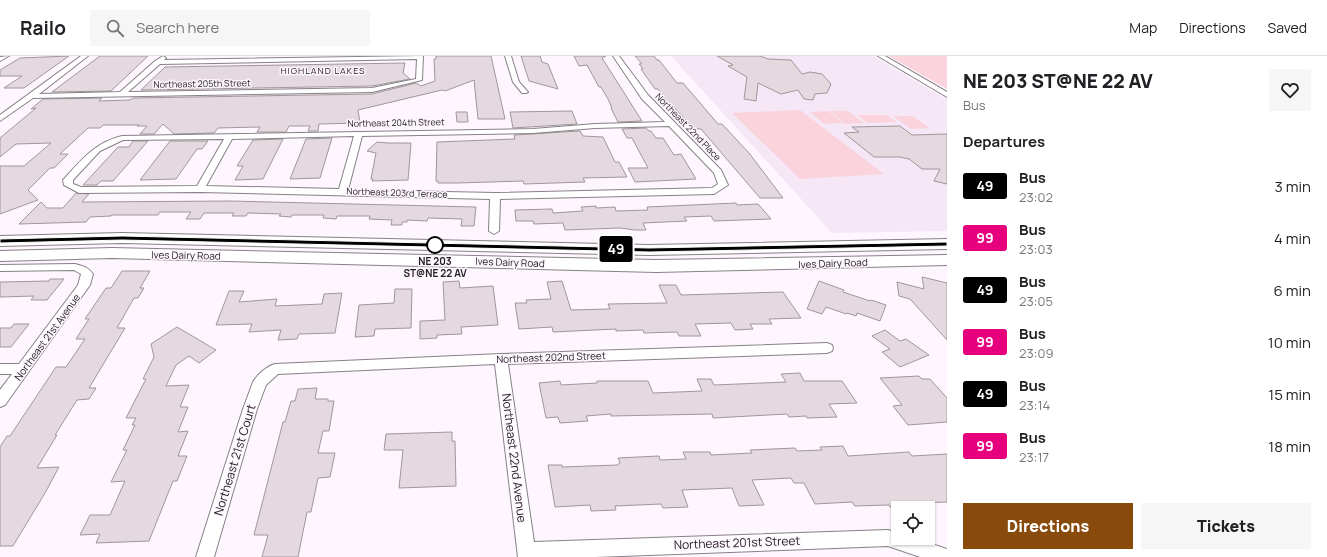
<!DOCTYPE html>
<style>
body{margin:0;font-family:Manrope,sans-serif;background:#f6f6f6;color:#202124;height:100vh;display:flex;flex-direction:column;font-size:15px;white-space:nowrap}
*{box-sizing:border-box;margin:0}
p{font-size:13px;color:#757577}
.icon{flex:none;width:22px;height:22px;fill:none;stroke:currentColor;stroke-width:2;stroke-linecap:round;stroke-linejoin:round}
.map{position:relative;flex:1;overflow:hidden}
.drawer{display:flex;flex-direction:column;background:#fff;width:380px}
.drawer>*{flex:none}
.badge{padding:0 8px;border-radius:3px;font-size:14px;line-height:26px}
.controls{position:absolute;left:891px;top:445px;display:grid;gap:8px}
.controls a{display:grid;place-items:center;width:44px;height:44px;border-radius:0px;background:#fff;box-shadow:0 1px 3px #0004;font-size:20px}
.map>.badge{position:absolute;translate:-50% -50%;box-shadow:0 0 0 2px #fff}
h2{padding:0 16px;font-size:15px;line-height:36px}
.round{display:grid;place-items:center;flex:none;width:42px;height:42px;border-radius:0px;background:#f6f6f6}
.headline{display:flex;align-items:center;justify-content:space-between;height:68px;padding:0 16px}
h1{font-size:19px;font-weight:800;line-height:30px}
.button{display:flex;gap:8px;margin-top:auto;padding:8px 16px}
.button a{flex:1;height:46px;border-radius:0px;background:#884b0c;color:#fff;font-size:16px;font-weight:800;line-height:46px;text-align:center}
.button a+a{background:#f6f6f6;color:#202124}
ul{padding:0;list-style:none}
li{display:flex;align-items:center;gap:12px;height:52px;padding:0 16px}
li div{flex:1}
li b{display:block;font-size:15px}
li em{font-style:normal}
li .badge{min-width:44px;font-weight:700;text-align:center}
header{display:flex;align-items:center;gap:24px;box-sizing:border-box;height:56px;padding:0 20px;background:#fff;border-bottom:1px solid #e0e0e0}
header strong{font-size:19px}
nav{display:flex;gap:22px;margin-inline-start:auto;font-size:14px}
.search{width:280px;height:36px;background:#f6f6f6;display:flex;align-items:center;gap:10px;box-sizing:border-box;padding:0 14px;border-radius:0px;color:#757577;font-size:15px}
main{display:flex;flex:1;min-height:0}
.map>svg:first-child{display:block}
</style>
<header>
<strong>Railo</strong>
<div class="search"><svg class="icon" aria-label="search" viewBox="0 0 24 24"><circle cx="10" cy="10" r="6"/><path d="M15 15l6 6"/></svg>Search here</div>
<nav><a>Map</a><a>Directions</a><a>Saved</a></nav>
</header>
<main>
<div class="map">
<svg width="947" height="501" viewBox="0 0 947 501">
<rect width="100%" height="100%" fill="#fef6fe"/>
<!-- built -->
<path fill="#f5e7f5" d="M671,0H873L944,42H947V175L832,177Z"/>
<!-- green -->
<g fill="#fad3dc">
<path d="M889,0H947V33Z"/>
<path d="M800,54L884,118L800,123L732,57Z"/>
<path d="M828,55L843,67L824,68L810,56Z"/>
<path d="M830,55H848L864,67L845,68Z"/>
<path d="M858,59H886L897,66L867,67Z"/>
<path d="M893,60H912L930,72L911,73Z"/>
</g>
<!-- building -->
<g fill="#e4d9df" stroke="#a0969b">
<path d="M69,0L24,32H4L22,20H0V14L20,2Z"/>
<path d="M100,0H148L111,35L52,36Z"/>
<path d="M436,0H491L505,63H478L474,24L445,35L442,34L358,54L360,67L319,68L318,75H308L310,70H289L286,76H257L260,71L218,72L214,77L174,78L163,68L154,78H140L147,70H137L139,69H103L100,72H88L60,98H68L54,112H50L28,134L38,144L0,158V110H24L51,87L16,88L0,101V82L36,52L31,53L43,43L102,42L99,45L130,44L133,42L372,38L416,27L421,30L435,25L434,3H436Z"/>
<path d="M521,0H540L542,6L548,8L558,33L529,25Z"/>
<path d="M574,0H606L602,2L642,65L618,66L611,52H612L608,43L601,31H599L587,9L579,10Z"/>
<path d="M635,0H654L657,4H659L677,27H683L718,68H722L749,97L783,142H760L701,73H694L670,47H668L658,33H655L641,13H643L639,8H642Z"/>
<path d="M717,0H760L768,3L791,4L802,18L810,16L822,18L831,28L827,37L815,38L813,44L804,43L798,34L781,38L758,27L756,45L744,43L747,21L728,10L733,9Z"/>
<path d="M405,7L403,17L410,23L372,30L141,34L165,11Z"/>
<path d="M572,55L577,68L513,72L510,56Z"/>
<path d="M456,56H467L468,66H457Z"/>
<path d="M900,70L912,79L947,78V128L934,125L940,113H922L909,103L900,101H874L844,77L859,76L852,71Z"/>
<path d="M646,72L649,75H651L656,82H663L674,99L681,98L696,123L635,126L628,112H648L632,82H627L622,73Z"/>
<path d="M580,75L583,80L603,81L615,106H619L627,121L583,122L585,126L524,128L523,125L457,127H438V125H436L437,86L515,83L514,79Z"/>
<path d="M332,82L320,122L290,123L306,83Z"/>
<path d="M283,83L263,123L235,124L243,110H237L253,84Z"/>
<path d="M133,85H148L113,125H101L97,129H83L118,91H129Z"/>
<path d="M170,85H208L202,93H197L176,123L140,124Z"/>
<path d="M377,86L388,87H411L408,124L372,125L373,123H371L376,97L367,95Z"/>
<path d="M76,137L89,138L82,146L230,145L476,151L474,170H461L462,163L428,162L427,165L407,164V166H402V169H391L392,164L369,163L370,160H337L336,163L323,162L324,159H292L291,161L279,160L281,158L248,157L246,160H232L234,157H204L200,163H186L191,156H160L158,159H112L111,160L90,161L86,166L19,168L41,146L47,152H63Z"/>
<path d="M736,147L737,149L758,148L771,163L714,165L711,160L684,161L687,165L643,167L646,174H635L620,172L565,174L563,167L534,168L533,165H516L515,154L552,153L553,157L583,155L581,151L596,150V152L615,151L616,155L648,154L647,151Z"/>
<path d="M122,215H150L140,232H144L138,242H134L117,272H125L89,332H96L89,343L77,344L55,379H57L37,412L59,411L45,437L13,490H0V391L7,380H10L56,311H66L85,283H76L89,263H85L106,232H111Z"/>
<path d="M922,221L947,227V284L910,243L899,240L897,226L924,233Z"/>
<path d="M50,223H64L47,244H31L34,240L0,241V226L49,225Z"/>
<path d="M459,225L460,232L493,230L498,269L461,271L462,278L437,279V282L420,283V265L445,264L443,226Z"/>
<path d="M562,225L571,254L610,253L608,248L667,247L659,229H676L681,239L783,236L801,262L769,263L772,268H750L753,273L735,274L731,267L695,268L701,280H679L677,276L644,277L643,274L616,275V273L553,276L552,271L519,273L515,247H527L526,244L551,243L547,226Z"/>
<path d="M819,225L844,234L843,236L870,245L871,244L886,249L880,265L857,257L856,260L847,257L846,258L826,251L822,258L807,253Z"/>
<path d="M395,233H412L411,272L375,273L374,280L355,281L359,249L394,247Z"/>
<path d="M229,235H244L239,246L277,243L275,250L322,248L324,238L342,237L335,277L299,278L297,283L278,284L281,274L249,276L252,268L216,269Z"/>
<path d="M14,268H29L11,291H0V272H11Z"/>
<path d="M177,271L216,294L199,307L189,300L176,309L166,330L189,329L180,351H188L178,376L188,375L178,400H187L177,425H173L149,485L96,487L100,478L80,479L90,459H110L125,425L111,426L127,394H123L135,369H132L136,362H126L146,323H143L154,301L151,288Z"/>
<path d="M885,274L900,285L906,283L929,299L900,311L882,296L890,293L872,280Z"/>
<path d="M800,317L804,325H842L857,347L829,348L837,361L807,362L806,360L789,361L787,358L713,362L712,358L611,360V358L586,360L588,365L560,367L558,361L546,362L539,327L560,325L561,329L597,327V325H648L653,337L702,335L697,323H711L714,329L786,326L781,318Z"/>
<path d="M919,320L922,323H930L947,342V366L908,369L893,350L902,349L880,322Z"/>
<path d="M317,332L315,343H328V345H334L329,375H323L318,397H335L330,421L318,422L311,456H307L298,501H262L268,479H254L283,366H285L291,345H295L298,333Z"/>
<path d="M452,376V385H455L456,430L399,432L403,394H384L386,378Z"/>
<path d="M843,390L848,400L909,396L912,400L947,398V446L918,447L922,452H891L889,449L855,450L852,446L815,448L804,427H794L791,422L752,424L764,449L739,450L732,432L682,434L688,451L663,452L661,448L615,450L616,454L591,455L590,449L555,451L548,409H562V411L617,409L620,407L618,402L659,400L660,404L686,403L683,396H710L711,399L752,397L750,394L795,392L797,395L822,394L820,391Z"/>
</g>
<g fill="none" stroke-linecap="round" stroke-linejoin="round">
<defs>
<g id="street">
<path d="M9,0L0,5V1Z"/>
<path d="M81,0H88L39,38L120,36L155,5L163,0L166,2L164,4L423,0L422,24L372,36L33,42L0,65V59ZM417,3L416,23L372,32L128,36L160,8Z"/>
<path d="M505,0H511L519,26L528,36L526,37H522L513,26Z"/>
<path d="M613,0H619L648,39L721,114L728,129L714,138L500,143L499,175L494,178L489,175L490,143L200,136L79,137L64,129L63,124L65,122C82,103 96,86 122,80L533,73L595,68L665,66L642,43ZM669,70L714,117L718,128L712,132L495,137L348,134L362,80L533,77L595,72ZM354,80L339,133L206,130L232,83ZM224,83L197,130L81,131L73,128V124L100,95L123,84Z"/>
<path d="M878,0H885L947,36V41Z"/>
<path d="M75,208C83,210 88,211 93,218L90,229L5,349L0,351V334L12,318H0V308H19L78,229L81,218L74,214L0,215V209Z"/>
<path d="M827,287L832,289L833,292L832,295L827,297L508,308L534,486L888,474L898,477V482H914L947,493V501H920L888,490L595,501H518L495,308L278,318L266,329L257,353L214,501H196L243,353L253,326C257,319 267,310 275,308L501,298Z"/>
</g>
<g id="primary">
<path d="M122,177L649,189L947,183V193L649,199L122,187L0,190V180Z"/>
<path d="M112,192L656,204L947,199V209L656,216L112,202L0,205V195Z"/>
</g>
</defs>
<!-- street casing -->
<use href="#street" stroke="#878087" stroke-width="2"/>
<!-- primary casing -->
<use href="#primary" stroke="#878087" stroke-width="2"/>
<!-- street -->
<use href="#street" fill="#fff" fill-rule="evenodd"/>
<!-- primary -->
<use href="#primary" fill="#fff" fill-rule="evenodd"/>
</g>
<!-- line -->
<path fill="#000" stroke="#fff" d="M122,180L649,192L947,186V190L649,196L122,184L0,187V183Z"/>
<!-- markers -->
<circle fill="#fff" stroke="#000" stroke-width="2" cx="435" cy="189" r="8"/>
<g text-anchor="middle" stroke-width="3" stroke-linejoin="round" paint-order="stroke">
<!-- far-neighbourhood labels -->
<g font-size="9" letter-spacing="1" fill="#232023" stroke="#fef6fe">
<text x="323" y="18">HIGHLAND LAKES</text>
</g>
<!-- far-street labels -->
<g font-size="9" fill="#232023" stroke="#fef6fe">
<text transform="translate(202 28) rotate(-1)" y="3">Northeast 205th Street</text>
<text transform="translate(396 67) rotate(-1)" y="3">Northeast 204th Street</text>
<text transform="translate(688 71) rotate(46)" y="3">Northeast 22nd Place</text>
<text transform="translate(397 137) rotate(2)" y="3">Northeast 203rd Terrace</text>
</g>
<!-- street labels -->
<g font-size="10" fill="#232023" stroke="#fef6fe">
<text transform="translate(186 199) rotate(1)" y="4">Ives Dairy Road</text>
<text transform="translate(510 206) rotate(2)" y="4">Ives Dairy Road</text>
<text transform="translate(833 207) rotate(-2)" y="4">Ives Dairy Road</text>
<text transform="translate(47 281) rotate(-54)" y="4">Northeast 21st Avenue</text>
<text transform="translate(551 301) rotate(-2)" y="4">Northeast 202nd Street</text>
</g>
<!-- stop labels -->
<g font-size="10" font-weight="bold" fill="#232023" stroke="#fef6fe">
<text x="435" y="209">NE 203<tspan x="435" dy="12">ST@NE 22 AV</tspan></text>
</g>
<!-- near-street labels -->
<g font-size="12" fill="#232023" stroke="#fef6fe">
<text transform="translate(514 402) rotate(83)" y="4">Northeast 22nd Avenue</text>
<text transform="translate(235 404) rotate(-73)" y="4">Northeast 21st Court</text>
<text transform="translate(737 487) rotate(-2)" y="4">Northeast 201st Street</text>
</g>
</g>
</svg>
<div class="controls">
<a><svg class="icon" aria-label="locate" viewBox="0 0 24 24"><circle cx="12" cy="12" r="6"/><path d="M12 2v4M12 18v4M2 12h4M18 12h4"/></svg></a>
</div>
<b class="badge" style="left:616px;top:193px;background:#000;color:#fff">49</b>
</div>
<section class="drawer">
<div class="headline"><div><h1>NE 203 ST@NE 22 AV</h1><p>Bus</p></div><a class="round"><svg class="icon" aria-label="heart" viewBox="0 0 24 24"><path d="M12 20l-8-8c-3-5 5-10 8-4 3-6 11-1 8 4z"/></svg></a></div>
<h2>Departures</h2>
<ul>
<li><span class="badge" style="background:#000;color:#fff">49</span><div><b>Bus</b><p>23:02</p></div><em>3 min</em></li>
<li><span class="badge" style="background:#e6007e;color:#fff">99</span><div><b>Bus</b><p>23:03</p></div><em>4 min</em></li>
<li><span class="badge" style="background:#000;color:#fff">49</span><div><b>Bus</b><p>23:05</p></div><em>6 min</em></li>
<li><span class="badge" style="background:#e6007e;color:#fff">99</span><div><b>Bus</b><p>23:09</p></div><em>10 min</em></li>
<li><span class="badge" style="background:#000;color:#fff">49</span><div><b>Bus</b><p>23:14</p></div><em>15 min</em></li>
<li><span class="badge" style="background:#e6007e;color:#fff">99</span><div><b>Bus</b><p>23:17</p></div><em>18 min</em></li>
</ul>
<div class="button"><a>Directions</a><a>Tickets</a></div>
</section>
</main>
